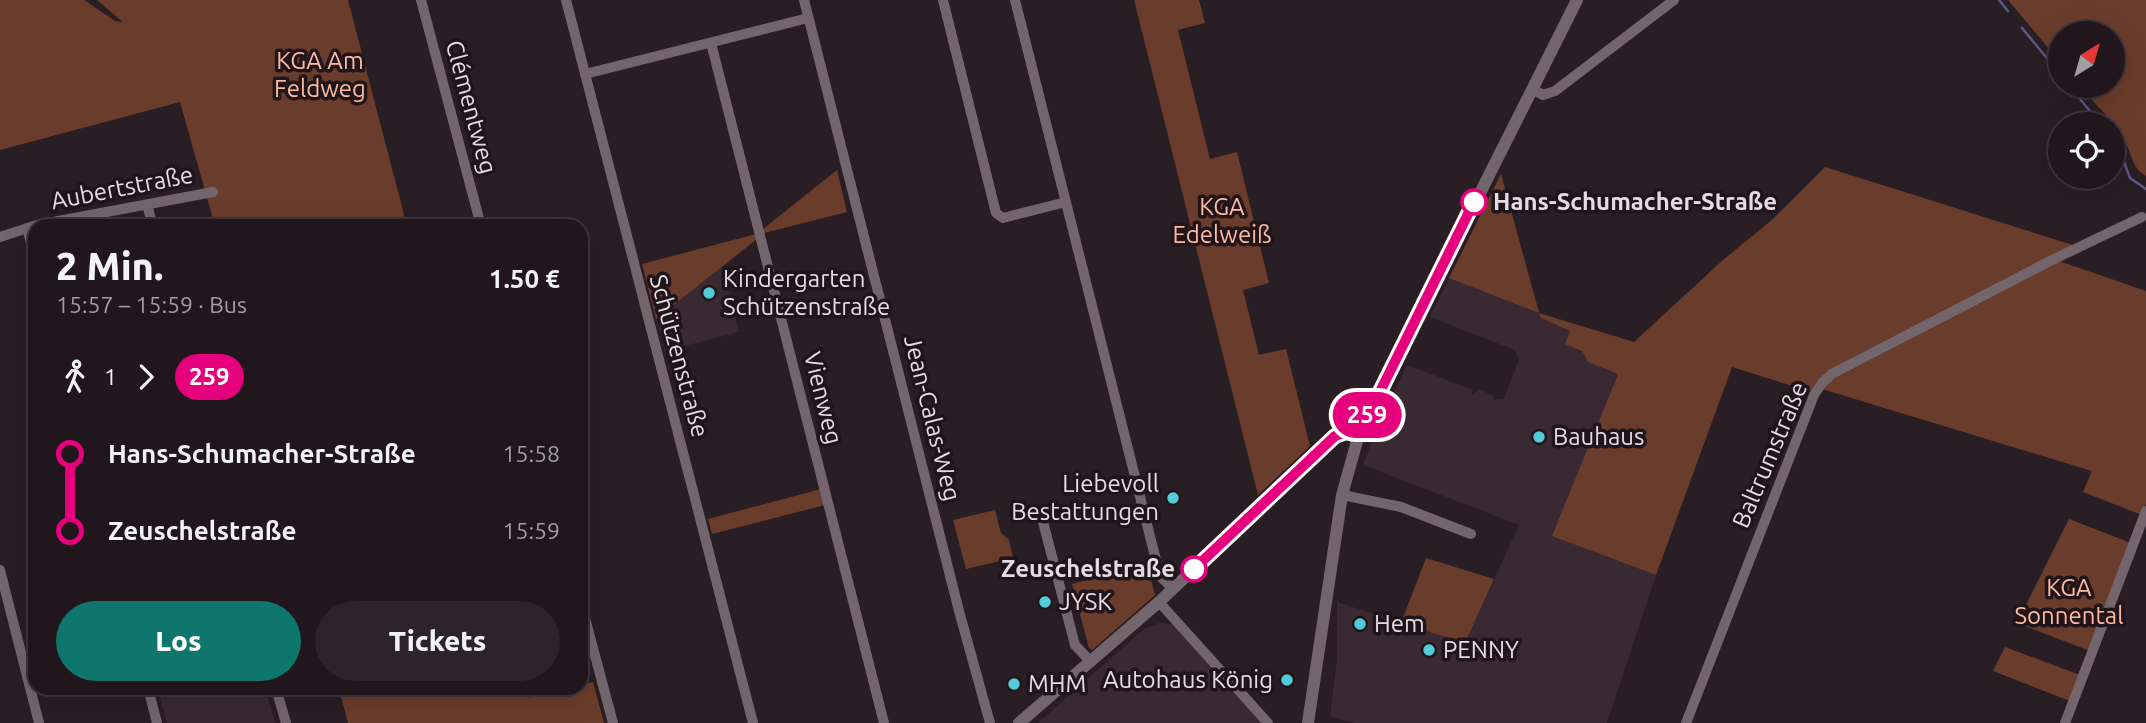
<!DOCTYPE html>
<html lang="de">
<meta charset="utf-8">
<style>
body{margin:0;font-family:Ubuntu,sans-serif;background:#2d2329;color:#f1f3f6;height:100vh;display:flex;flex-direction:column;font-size:26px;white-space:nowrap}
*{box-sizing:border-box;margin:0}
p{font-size:23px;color:#a29fa3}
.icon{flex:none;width:38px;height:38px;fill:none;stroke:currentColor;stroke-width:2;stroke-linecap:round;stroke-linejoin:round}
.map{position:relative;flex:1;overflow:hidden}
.side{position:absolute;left:28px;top:219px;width:560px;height:476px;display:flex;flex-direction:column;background:#20161c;border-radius:21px;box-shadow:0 7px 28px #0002,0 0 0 2px #3d353b}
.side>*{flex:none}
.badge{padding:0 14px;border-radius:23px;font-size:24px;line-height:46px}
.needle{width:46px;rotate:37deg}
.buttons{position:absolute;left:2048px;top:21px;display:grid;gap:14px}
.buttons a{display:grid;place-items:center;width:77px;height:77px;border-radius:50%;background:#20161c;box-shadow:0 7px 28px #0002,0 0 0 2px #3d353b;font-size:35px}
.map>.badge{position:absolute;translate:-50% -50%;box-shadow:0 0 0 4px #fff}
.legs{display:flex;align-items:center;gap:10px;height:77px;padding:0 28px;font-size:23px}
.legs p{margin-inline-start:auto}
.summary{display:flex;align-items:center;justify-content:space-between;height:119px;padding:0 28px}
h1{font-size:38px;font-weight:800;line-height:52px}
.button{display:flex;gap:14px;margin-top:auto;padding:14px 28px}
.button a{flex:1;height:80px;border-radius:42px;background:#0f766e;color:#fff;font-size:28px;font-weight:800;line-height:80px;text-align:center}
.button a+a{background:#2d2329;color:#f1f3f6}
ul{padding:0 28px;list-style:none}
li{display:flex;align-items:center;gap:24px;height:77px;font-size:26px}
li i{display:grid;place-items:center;width:10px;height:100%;margin:0 9px;background:currentColor}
li i::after{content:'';width:18px;height:18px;margin:-9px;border:5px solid;border-radius:50%;background:#20161c}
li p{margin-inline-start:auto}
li:first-child i{background:linear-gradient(#0000 50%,currentColor 0)}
li:last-child i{background:linear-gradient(currentColor 50%,#0000 0)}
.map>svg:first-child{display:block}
</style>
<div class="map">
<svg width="2146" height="723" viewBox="0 0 2146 723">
<rect width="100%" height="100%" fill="#2a1e25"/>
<!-- built -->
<g fill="#392932">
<path d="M1501,174L1541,318L1571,331L1588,362L1618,374L1553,536L1656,575L1607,723H1355L1330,717L1337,659V602L1465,643L1519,525L1363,465L1377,427L1407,365L1473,390L1471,395L1479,390L1493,395L1494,400L1504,399L1519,359L1515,350L1430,317Z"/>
<path d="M722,267L739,332L665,351L656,319Z"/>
<path d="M1159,623L1172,624L1262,723H1038L1144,629Z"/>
<path d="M157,688H265L275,723H167Z"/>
</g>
<!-- green -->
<g fill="#6a3c2b">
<path d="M0,0H84L115,21L123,22L97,0H348L407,226H215L180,102L0,150Z"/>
<path d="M1134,0H1199L1205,23L1178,30L1210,159L1237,152L1269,283L1243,290L1259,355L1286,349L1310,446L1258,495Z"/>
<path d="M2008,0H2146V176C2133,169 2132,156 2126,143C2117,124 2094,103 2079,86H2112V33H2060V62Z"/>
<path d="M1825,167L2076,246L1948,311L1812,392L1732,367L1656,575L1552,536L1618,374L1588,362L1582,351L1565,344L1570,331L1541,318L1539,313L1449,278L1501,174L1539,313L1634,342L1723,260L1773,219Z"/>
<path d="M837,170L847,212L764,233L763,229Z"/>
<path d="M756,234L757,239L656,319L642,264Z"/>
<path d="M2059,261L2146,291V504L2142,515L2083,492L2092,471L1822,389L1828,382Z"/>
<path d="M821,489L825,505L712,534L708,519Z"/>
<path d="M995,510L1001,533L1009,540L1013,558L966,569L953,520Z"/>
<path d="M2069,519L2131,543L2090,651L2017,623Z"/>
<path d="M1426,558L1494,579L1465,643L1401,623Z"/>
<path d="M1147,565L1155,595L1092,650L1089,648L1072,584Z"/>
<path d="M2005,647L2080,675L2070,701L1993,671Z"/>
<path d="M593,682L604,723H348L339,688H526L529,698L569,688H581V685Z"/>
</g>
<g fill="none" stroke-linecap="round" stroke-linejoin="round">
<!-- stream -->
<g stroke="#5d578a" stroke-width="2.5">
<path d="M1999,0L2008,11"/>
<path d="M2022,28L2060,74"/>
<path d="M2069,86L2101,124"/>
<path d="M2112,138L2117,143L2130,178L2146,189"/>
</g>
<!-- minor -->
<g stroke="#73656c" stroke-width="10">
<path d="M421,0L481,226"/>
<path d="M566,0L753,723"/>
<path d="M804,0L959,611L990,723"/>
<path d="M943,0L996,213L1003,218L1066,202"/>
<path d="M1015,0L1158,568L1162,578L1173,589"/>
<path d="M711,43L884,723"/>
<path d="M585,74L808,18"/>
<path d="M1532,89L1543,95L1555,91L1674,0"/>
<path d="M147,205L153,226"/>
<path d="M27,228L35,258"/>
<path d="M0,237L37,225L213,192"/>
<path d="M1342,495L1401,507L1471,534"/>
<path d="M1041,514L1075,645L1091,662"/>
<path d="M0,570L39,723"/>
<path d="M1159,602L1268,723"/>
<path d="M581,603L613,723"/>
<path d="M148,688L157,723"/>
<path d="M276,688L286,723"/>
<path d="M1686,723L1814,395L1822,383L1832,374L2048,262L2142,217"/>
<path d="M2065,723L2146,511"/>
</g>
<!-- secondary -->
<g stroke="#73656c" stroke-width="12">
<path d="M1019,723L1159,602L1335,436L1349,431L1359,434"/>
<path d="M1308,723L1342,495L1359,434L1577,0"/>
</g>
</g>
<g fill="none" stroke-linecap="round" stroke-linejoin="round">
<defs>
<path id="line-1" d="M1194,569L1335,436L1349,431L1359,434L1474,202"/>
</defs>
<!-- line-1 casing -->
<use href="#line-1" stroke="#fff" stroke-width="16"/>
<!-- line-1 -->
<use href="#line-1" stroke="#e6007e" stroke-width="10"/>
</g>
<!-- markers -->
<g fill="#fff" stroke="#e6007e" stroke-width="3.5">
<circle cx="1474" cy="202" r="12"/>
<circle cx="1194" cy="569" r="12"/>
</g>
<g fill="#52cbd8" stroke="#20151b" stroke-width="2.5">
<circle cx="709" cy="293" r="7"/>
<circle cx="1539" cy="437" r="7"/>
<circle cx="1173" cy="498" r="7"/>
<circle cx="1045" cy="602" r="7"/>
<circle cx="1360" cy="624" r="7"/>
<circle cx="1429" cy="650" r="7"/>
<circle cx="1287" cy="680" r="7"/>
<circle cx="1014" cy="684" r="7"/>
</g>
<g text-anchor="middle" stroke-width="7" stroke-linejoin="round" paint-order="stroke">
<!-- park labels -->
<g font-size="24" fill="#fdb89e" stroke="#20151b">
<text x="320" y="69">KGA Am<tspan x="320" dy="28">Feldweg</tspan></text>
<text x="1222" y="215">KGA<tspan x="1222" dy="28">Edelweiß</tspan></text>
<text x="2069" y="596">KGA<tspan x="2069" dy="28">Sonnental</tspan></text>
</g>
<!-- street labels -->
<g font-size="24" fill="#e4dce0" stroke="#20151b">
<text transform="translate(471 107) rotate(75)" y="8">Clémentweg</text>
<text transform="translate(122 188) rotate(-11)" y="8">Aubertstraße</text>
<text transform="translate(679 356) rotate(75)" y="8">Schützenstraße</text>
<text transform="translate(823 398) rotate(76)" y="8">Vienweg</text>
<text transform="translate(932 418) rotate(76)" y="8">Jean-Calas-Weg</text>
<text transform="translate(1770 455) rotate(-67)" y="8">Baltrumstraße</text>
</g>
<!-- stop labels -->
<g font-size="24" font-weight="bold" fill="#e4dce0" stroke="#20151b" text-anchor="start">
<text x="1493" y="210">Hans-Schumacher-Straße</text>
<text x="1175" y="577" text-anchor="end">Zeuschelstraße</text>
</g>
<!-- poi labels -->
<g font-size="24" fill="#e4dce0" stroke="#20151b" text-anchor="start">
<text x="723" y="287">Kindergarten<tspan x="723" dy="28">Schützenstraße</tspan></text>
<text x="1553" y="445">Bauhaus</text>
<text x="1159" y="492" text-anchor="end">Liebevoll<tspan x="1159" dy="28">Bestattungen</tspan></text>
<text x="1059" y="610">JYSK</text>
<text x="1374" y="632">Hem</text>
<text x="1443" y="658">PENNY</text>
<text x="1273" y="688" text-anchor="end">Autohaus König</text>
<text x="1028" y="692">MHM</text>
</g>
</g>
</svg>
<div class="buttons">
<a><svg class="needle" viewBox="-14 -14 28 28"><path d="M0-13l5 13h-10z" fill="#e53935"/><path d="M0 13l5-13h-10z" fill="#a29fa3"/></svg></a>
<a><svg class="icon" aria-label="locate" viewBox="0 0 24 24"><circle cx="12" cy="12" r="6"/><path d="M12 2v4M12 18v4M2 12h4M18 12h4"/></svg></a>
</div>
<b class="badge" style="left:1367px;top:415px;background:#e6007e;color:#fff">259</b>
<section class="side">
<div class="summary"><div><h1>2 Min.</h1><p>15:57 – 15:59 · Bus</p></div><b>1.50 €</b></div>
<div class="legs"><svg class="icon" aria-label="walk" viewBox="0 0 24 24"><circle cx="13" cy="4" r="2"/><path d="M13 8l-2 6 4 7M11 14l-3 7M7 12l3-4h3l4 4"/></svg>1<svg class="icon" aria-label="forward" viewBox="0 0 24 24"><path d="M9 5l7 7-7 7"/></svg><b class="badge" style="background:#e6007e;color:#fff">259</b></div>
<ul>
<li><i style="color:#e6007e"></i><b>Hans-Schumacher-Straße</b><p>15:58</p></li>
<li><i style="color:#e6007e"></i><b>Zeuschelstraße</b><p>15:59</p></li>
</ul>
<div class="button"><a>Los</a><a>Tickets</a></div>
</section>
</div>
